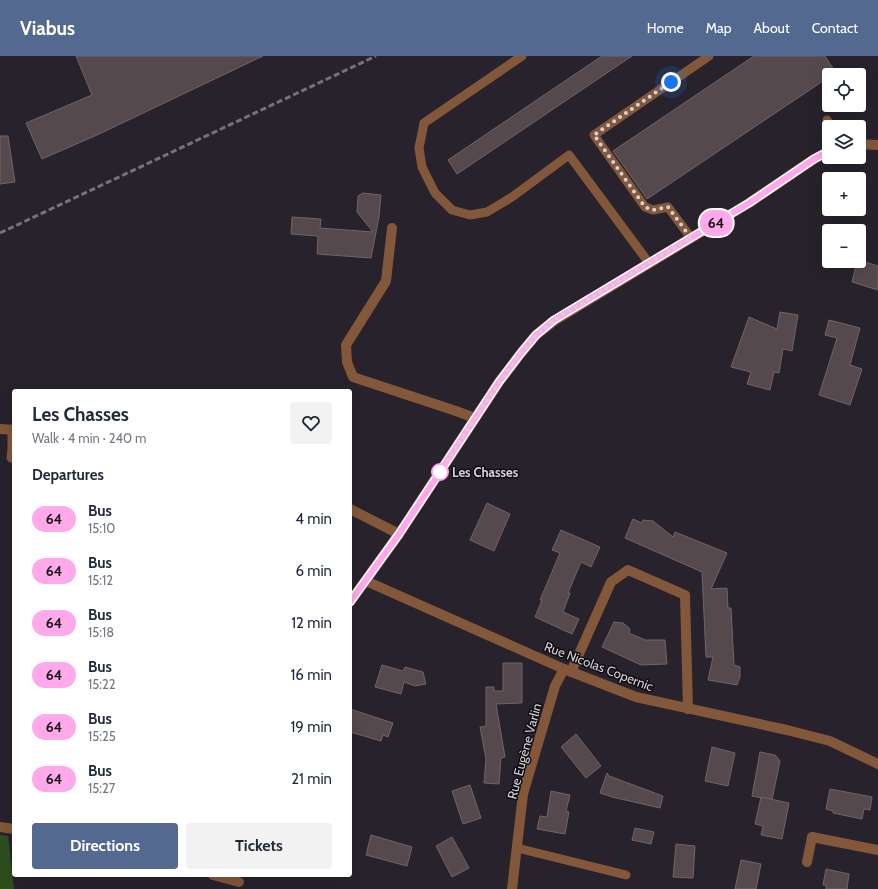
<!DOCTYPE html>
<meta charset="utf-8">
<style>
body{margin:0;font-family:Cabin,sans-serif;background:#f2f2f3;color:#1f2937;height:100vh;display:flex;flex-direction:column;font-size:15px;white-space:nowrap}
*{box-sizing:border-box;margin:0}
p{font-size:13px;color:#747a83}
.icon{flex:none;width:22px;height:22px;fill:none;stroke:currentColor;stroke-width:2;stroke-linecap:round;stroke-linejoin:round}
.map{position:relative;flex:1;overflow:hidden}
.sheet{position:absolute;left:12px;top:333px;width:340px;height:488px;display:flex;flex-direction:column;background:#fff;border-radius:4px;box-shadow:0 4px 16px #0002}
.sheet>*{flex:none}
.badge{padding:0 8px;border-radius:13px;font-size:14px;line-height:26px}
.buttons{position:absolute;left:822px;top:12px;display:grid;gap:8px}
.buttons a{display:grid;place-items:center;width:44px;height:44px;border-radius:4px;background:#fff;box-shadow:0 4px 16px #0002;font-size:20px}
.you{position:absolute;width:20px;height:20px;margin:-10px;border:3px solid #fff;border-radius:50%;background:#1a73e8;box-shadow:0 0 0 6px #1a73e833}
.map>.badge{position:absolute;translate:-50% -50%;box-shadow:0 0 0 2px #fff}
h2{padding:0 20px;font-size:15px;line-height:36px}
.round{display:grid;place-items:center;flex:none;width:42px;height:42px;border-radius:4px;background:#f2f2f3}
.summary{display:flex;align-items:center;justify-content:space-between;height:68px;padding:0 20px}
h1{font-size:19px;font-weight:800;line-height:30px}
.button{display:flex;gap:8px;margin-top:auto;padding:8px 20px}
.button a{flex:1;height:46px;border-radius:4px;background:#546990;color:#fff;font-size:16px;font-weight:800;line-height:46px;text-align:center}
.button a+a{background:#f2f2f3;color:#1f2937}
ul{padding:0;list-style:none}
li{display:flex;align-items:center;gap:12px;height:52px;padding:0 20px}
li div{flex:1}
li b{display:block;font-size:15px}
li em{font-style:normal}
li .badge{min-width:44px;font-weight:700;text-align:center}
header{display:flex;align-items:center;gap:24px;box-sizing:border-box;height:56px;padding:0 20px;background:#546990;color:#fff}
header strong{font-size:19px}
nav{display:flex;gap:22px;margin-inline-start:auto;font-size:14px}
.map>svg:first-child{display:block}
</style>
<header>
<strong>Viabus</strong>
<nav><a>Home</a><a>Map</a><a>About</a><a>Contact</a></nav>
</header>
<div class="map">
<svg width="878" height="833" viewBox="0 0 878 833">
<rect width="100%" height="100%" fill="#27222b"/>
<!-- green -->
<path fill="#2d4f1e" d="M0,779L8,780L14,833H0Z"/>
<!-- building -->
<g fill="#55494e" stroke="#716469">
<path d="M76,0H263L97,79L42,103L26,67L92,39Z"/>
<path d="M602,0H632L457,118L448,104Z"/>
<path d="M754,0H825L836,17L832,19H829V21L647,143L613,95Z"/>
<path d="M0,80H8L15,126L0,128Z"/>
<path d="M363,137L381,139L379,161L371,202L317,198L318,180L291,178L292,161L321,163L320,172L373,176L357,156L358,140Z"/>
<path d="M859,204L878,210V234L852,226L857,205Z"/>
<path d="M780,256L798,259L792,295L783,293L779,317L774,316L770,334L747,328L751,316L731,311L749,261L777,273Z"/>
<path d="M829,264L860,272L850,309L862,313L850,349L819,339L837,282L825,279Z"/>
<path d="M487,447L510,458L494,495L470,484Z"/>
<path d="M633,463L642,467L643,464L653,465L673,481L675,476L727,497L711,533L727,532L728,552H731L734,609L740,611V621L737,629L708,624L713,601H706L702,516L625,482Z"/>
<path d="M561,474L600,491L591,511L581,506L568,537H570L563,556L579,563L572,578L535,561L542,544H540L560,497L552,494Z"/>
<path d="M614,566L623,567L630,573L629,577L645,584H665L667,608L641,609L602,591Z"/>
<path d="M503,607H522V647L496,648L505,701L501,702L499,728L484,727L486,703L480,671L486,670V631H494V635H503Z"/>
<path d="M382,609L403,615L405,611L423,616L426,628L415,630L404,626L401,638L375,631Z"/>
<path d="M350,653L393,667L388,681L383,679L381,685L350,676Z"/>
<path d="M576,678L601,710L586,722L561,691Z"/>
<path d="M712,691L735,697L728,730L705,725Z"/>
<path d="M760,696L775,699L780,705L772,744L752,740Z"/>
<path d="M607,717L609,720L663,740L660,752L612,741L600,737Z"/>
<path d="M470,729L481,762L463,768L452,735Z"/>
<path d="M830,733L872,741L870,754L864,753L862,763L833,757V755L826,753Z"/>
<path d="M551,735L570,739L566,755L569,756L565,778L537,773L540,760L547,761Z"/>
<path d="M761,741L789,747L782,783L761,779L763,770L755,768Z"/>
<path d="M635,772L654,776L651,788L632,784Z"/>
<path d="M371,779L412,791L407,810L366,799Z"/>
<path d="M452,781L469,812L452,821L436,790Z"/>
<path d="M676,788L695,790L693,822L673,821Z"/>
<path d="M741,804L761,808L756,833H735Z"/>
<path d="M826,813L849,818L847,833H826V829H823Z"/>
</g>
<g fill="none" stroke-linecap="round" stroke-linejoin="round">
<!-- path -->
<path stroke="#6b676e" stroke-width="2.5" stroke-dasharray="2 2" stroke-linecap="butt" d="M350,511V516"/>
<!-- service -->
<g stroke="#83573a" stroke-width="9">
<path d="M522,0L424,67L419,92L422,111L435,137L452,154L470,159L487,156L512,141L569,99L649,207"/>
<path d="M827,64L832,71"/>
<path d="M691,182L668,151L653,154L645,151L594,79L709,0"/>
<path d="M11,402L12,392V373"/>
<path d="M517,792L626,819"/>
</g>
<!-- minor -->
<g stroke="#83573a" stroke-width="10">
<path d="M392,172L386,225L346,289L347,306L353,321L456,355L475,362"/>
<path d="M366,525L564,613L636,641L787,674L830,685L878,708"/>
<path d="M350,546L399,478"/>
<path d="M571,616L611,526L628,514L685,539L688,653"/>
<path d="M0,771L14,773"/>
<path d="M807,806L812,781L878,794"/>
<path d="M213,819L239,826"/>
<path d="M512,833L523,738L555,630L564,613"/>
</g>
<!-- tertiary -->
<g stroke="#83573a" stroke-width="10">
<path d="M859,88L878,89"/>
<path d="M0,373L14,374"/>
<path d="M350,453L399,478L499,326L521,297L536,279L554,265L749,147L814,103L829,95"/>
</g>
<!-- rail -->
<path stroke="#76727a" stroke-width="3" stroke-dasharray="6 3" stroke-linecap="butt" d="M0,177L376,0"/>
</g>
<g fill="none" stroke-linecap="round" stroke-linejoin="round">
<defs>
<path id="line" d="M350,546L399,478L499,326L521,297L536,279L554,264L749,147L814,103L829,95"/>
</defs>
<!-- line casing -->
<use href="#line" stroke="#fff" stroke-width="9"/>
<!-- line -->
<use href="#line" stroke="#ffa9eb" stroke-width="6"/>
<!-- walk -->
<path stroke="#d4d1d7" stroke-width="4" stroke-dasharray="0 7.2" d="M440,416L483,350L521,297L536,279L554,264L691,182L668,151L653,154L645,151L594,79L671,26"/>
</g>
<!-- markers -->
<circle fill="#fff" stroke="#ffa9eb" stroke-width="2" cx="440" cy="416" r="8"/>
<g text-anchor="middle" stroke-width="3" stroke-linejoin="round" paint-order="stroke">
<!-- stop labels -->
<g font-size="13" font-weight="bold" fill="#d4d1d7" stroke="#0f0d11" text-anchor="start">
<text x="452" y="421">Les Chasses</text>
</g>
<!-- street labels -->
<g font-size="13" fill="#d4d1d7" stroke="#0f0d11">
<text transform="translate(599 610) rotate(21)" y="5">Rue Nicolas Copernic</text>
<text transform="translate(524 695) rotate(-75)" y="5">Rue Eugène Varlin</text>
</g>
</g>
</svg>
<div class="buttons">
<a><svg class="icon" aria-label="locate" viewBox="0 0 24 24"><circle cx="12" cy="12" r="6"/><path d="M12 2v4M12 18v4M2 12h4M18 12h4"/></svg></a>
<a><svg class="icon" aria-label="layers" viewBox="0 0 24 24"><path d="M12 4l9 5-9 5-9-5zM3 14l9 5 9-5"/></svg></a>
<a>+</a>
<a>−</a>
</div>
<div class="you" style="left:671px;top:26px"></div>
<b class="badge" style="left:716px;top:167px;background:#ffa9eb;color:#111">64</b>
<section class="sheet">
<div class="summary"><div><h1>Les Chasses</h1><p>Walk · 4 min · 240 m</p></div><a class="round"><svg class="icon" aria-label="heart" viewBox="0 0 24 24"><path d="M12 20l-8-8c-3-5 5-10 8-4 3-6 11-1 8 4z"/></svg></a></div>
<h2>Departures</h2>
<ul>
<li><span class="badge" style="background:#ffa9eb;color:#111">64</span><div><b>Bus</b><p>15:10</p></div><em>4 min</em></li>
<li><span class="badge" style="background:#ffa9eb;color:#111">64</span><div><b>Bus</b><p>15:12</p></div><em>6 min</em></li>
<li><span class="badge" style="background:#ffa9eb;color:#111">64</span><div><b>Bus</b><p>15:18</p></div><em>12 min</em></li>
<li><span class="badge" style="background:#ffa9eb;color:#111">64</span><div><b>Bus</b><p>15:22</p></div><em>16 min</em></li>
<li><span class="badge" style="background:#ffa9eb;color:#111">64</span><div><b>Bus</b><p>15:25</p></div><em>19 min</em></li>
<li><span class="badge" style="background:#ffa9eb;color:#111">64</span><div><b>Bus</b><p>15:27</p></div><em>21 min</em></li>
</ul>
<div class="button"><a>Directions</a><a>Tickets</a></div>
</section>
</div>
